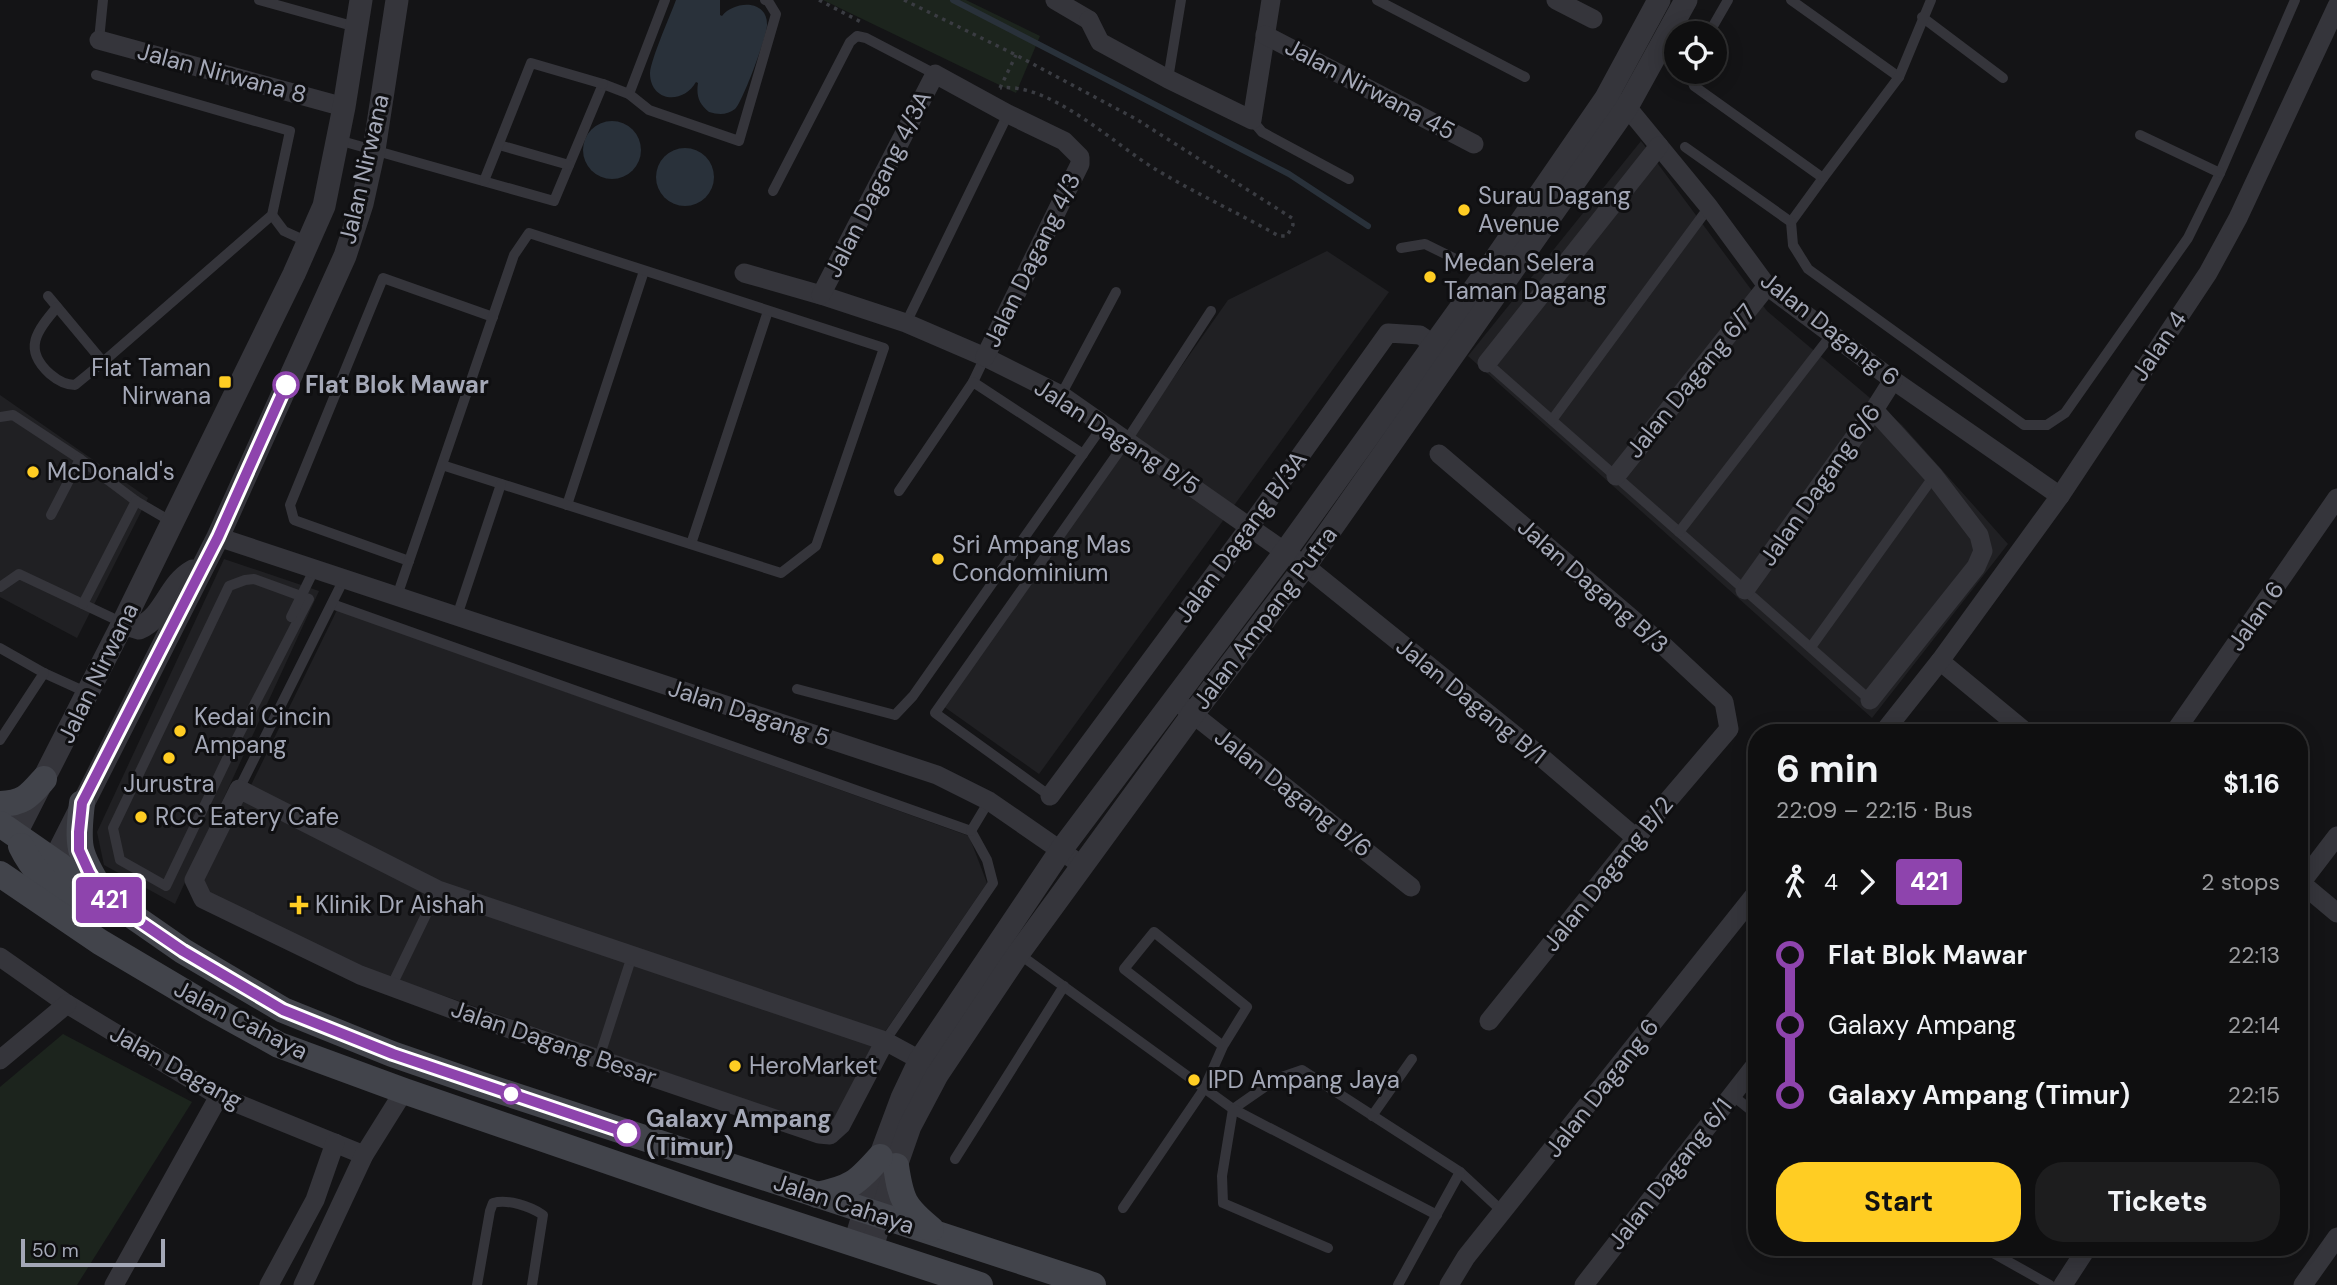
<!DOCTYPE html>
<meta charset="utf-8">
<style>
body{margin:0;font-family:"DM Sans",sans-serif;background:#1d1d1e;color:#f1f3f6;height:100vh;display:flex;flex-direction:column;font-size:26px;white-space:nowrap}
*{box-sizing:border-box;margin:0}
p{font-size:23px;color:#9b9c9f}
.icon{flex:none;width:38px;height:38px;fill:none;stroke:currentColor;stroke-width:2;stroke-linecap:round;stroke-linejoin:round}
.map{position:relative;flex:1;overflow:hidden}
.drawer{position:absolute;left:1748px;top:724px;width:560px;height:532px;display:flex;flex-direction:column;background:#0f0f10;border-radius:28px;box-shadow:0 4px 18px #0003,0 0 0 2px #2f2f30}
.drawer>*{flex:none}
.badge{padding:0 14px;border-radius:5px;font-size:24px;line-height:46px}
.buttons{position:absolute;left:1664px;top:21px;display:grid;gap:14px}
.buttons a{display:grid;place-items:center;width:63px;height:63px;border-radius:50%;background:#0f0f10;box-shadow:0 4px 18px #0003,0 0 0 2px #2f2f30;font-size:35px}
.scale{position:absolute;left:21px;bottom:18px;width:144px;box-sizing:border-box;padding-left:7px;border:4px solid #a4a8b7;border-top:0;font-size:19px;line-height:24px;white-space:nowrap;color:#a4a8b7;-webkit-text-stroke:5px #0f0f11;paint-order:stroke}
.map>.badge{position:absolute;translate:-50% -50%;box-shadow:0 0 0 4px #fff}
.legs{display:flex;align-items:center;gap:10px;height:77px;padding:0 28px;font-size:23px}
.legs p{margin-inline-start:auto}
.head{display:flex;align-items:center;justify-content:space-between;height:119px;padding:0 28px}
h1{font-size:38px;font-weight:700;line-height:52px}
.action{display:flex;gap:14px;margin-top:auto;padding:14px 28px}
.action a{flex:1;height:80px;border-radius:28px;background:#ffcd23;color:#111;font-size:28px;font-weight:700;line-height:80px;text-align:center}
.action a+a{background:#1d1d1e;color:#f1f3f6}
ul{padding:0 28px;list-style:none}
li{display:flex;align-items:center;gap:24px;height:70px;font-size:26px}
li i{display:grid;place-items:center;width:10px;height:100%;margin:0 9px;background:currentColor}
li i::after{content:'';width:18px;height:18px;margin:-9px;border:5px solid;border-radius:50%;background:#0f0f10}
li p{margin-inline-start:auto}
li:first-child i{background:linear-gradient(#0000 50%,currentColor 0)}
li:last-child i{background:linear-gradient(currentColor 50%,#0000 0)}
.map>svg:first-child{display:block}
</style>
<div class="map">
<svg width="2337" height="1285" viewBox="0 0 2337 1285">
<rect width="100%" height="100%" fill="#141416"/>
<!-- built -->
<g fill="#202023">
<path d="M1641,141L1767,311L1902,425L2008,544L1872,718L1468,356Z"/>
<path d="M1327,251L1389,292L1039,774L943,706L1228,300Z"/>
<path d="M0,395L148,498L77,638L0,597Z"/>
<path d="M224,559L319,591L175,904L104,865L97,832Z"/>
<path d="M337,610L969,836L987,883L876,1045L836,1120L827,1128L366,969L208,894L203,883Z"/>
</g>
<!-- green -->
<g fill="#1c241d">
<path d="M823,0H966L1040,36L1016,93Z"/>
<path d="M63,1034L192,1102L77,1285H0V1087Z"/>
</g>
<!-- water -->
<g fill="#29313a">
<path d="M676,0H720V15L722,16C735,0 767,0 767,24C768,34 742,103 735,109C727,115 719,115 709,112C699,104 696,96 698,83L696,82C683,105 650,102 650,73C651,59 670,16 676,0Z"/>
<circle cx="612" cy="150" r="29"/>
<circle cx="685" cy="177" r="29"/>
</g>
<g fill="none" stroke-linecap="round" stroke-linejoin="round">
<!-- stream -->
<path stroke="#29313a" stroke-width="6" d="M953,0L1289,174L1368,226"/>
<!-- path -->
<g stroke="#3a3c42" stroke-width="3.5" stroke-dasharray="3.5 5" stroke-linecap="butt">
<path d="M819,0L861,22"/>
<path d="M904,0L1016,55L1136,119L1292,218L1293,225L1287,236H1279C1238,213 1195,193 1155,169C1114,144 1050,82 1000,88"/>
<path d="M1000,88L1016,55"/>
</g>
<!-- service -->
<g stroke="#35353b" stroke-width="10">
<path d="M259,0L356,27"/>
<path d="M1377,0L1525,77"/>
<path d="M1791,0L1899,77"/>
<path d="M1922,17L2003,78"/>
<path d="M1709,33L1728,0"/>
<path d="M99,40L103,0"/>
<path d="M1690,72L1694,86L1823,178L1791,222L1793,245L1808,269L2024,425H2047L2065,413L2188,238L2220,173L2295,0"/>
<path d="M1168,79L1181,0"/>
<path d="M629,94L665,0"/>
<path d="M1252,120L1262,132L1349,179"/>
<path d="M2140,135L2220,173"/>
<path d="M338,140L554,201L603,84L629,94L649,110L739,141L776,14L768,1L765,0"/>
<path d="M499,145L569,165"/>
<path d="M1685,147L1791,222"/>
<path d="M1823,178L1899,77L1931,0"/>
<path d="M484,181L531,63L603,84"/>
<path d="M773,191L850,42L857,36L866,38L935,74"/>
<path d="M272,215L284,231L308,242"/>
<path d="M1401,248L1425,244L1484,273"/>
<path d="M48,296L103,362L272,215L290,131L96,75"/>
<path d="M57,307C37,331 22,349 50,374C57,380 65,385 75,385L103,362"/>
<path d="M906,323L1008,114"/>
<path d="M1487,363L1870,700"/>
<path d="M973,382L985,357"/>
<path d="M1061,395L1116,292"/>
<path d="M0,417L13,415L80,459L136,501L172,522"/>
<path d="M1552,420L1709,207"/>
<path d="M899,491L973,382L1083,454"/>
<path d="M567,505L644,271"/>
<path d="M51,515L80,459"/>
<path d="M1679,532L1832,334"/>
<path d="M691,544L768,311"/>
<path d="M409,561L294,520L290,505L383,278L493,317"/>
<path d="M254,579L309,599L235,742L166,886L120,860L113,828L229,586L245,580Z"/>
<path d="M0,587L19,574L123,623"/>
<path d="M397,596L409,561L514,255L529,233L884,348L816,546L781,573L442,465"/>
<path d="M83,604L136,501"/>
<path d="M332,604L971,831L987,860L993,883L885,1041"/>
<path d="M457,616L501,484"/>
<path d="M291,617L314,570"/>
<path d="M1811,647L1934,476"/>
<path d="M0,648L44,673L88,693"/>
<path d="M797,689L895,715L913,696L1104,424"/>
<path d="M0,740L44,673"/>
<path d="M239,789L344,579"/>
<path d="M1050,796L935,713L1127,440L1211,311"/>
<path d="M971,831L989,801"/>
<path d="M1019,954L1233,1109L1276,1079L1302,1070L1460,1172L1503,1212"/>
<path d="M391,987L438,890"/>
<path d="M599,1058L632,956"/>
<path d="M1732,1095L1757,1115"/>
<path d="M1372,1116L1412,1059"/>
<path d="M955,1159L1064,986"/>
<path d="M1123,1208L1204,1089L1223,1046L1247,1007L1154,932L1124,969L1223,1046"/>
<path d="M1328,1248L1223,1203L1222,1176L1233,1109L1437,1215"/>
<path d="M1984,1248L2050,1285"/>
<path d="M477,1285L490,1211L493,1203C508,1199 530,1206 543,1215L532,1285"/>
<path d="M1398,1285L1460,1172"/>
</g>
<!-- minor -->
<g stroke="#35353b" stroke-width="19">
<path d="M1055,0L1089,20"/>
<path d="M1556,0L1593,19"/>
<path d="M1089,20L1100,42L1168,79L1252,120L1271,0"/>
<path d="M1265,35L1474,144"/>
<path d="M99,40L344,107"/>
<path d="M1614,101L1627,107L1709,207L1767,286L1893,380L2060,496"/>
<path d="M744,273L821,295L906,323L985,357L1061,395L1305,566L1527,745L1636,838"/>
<path d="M821,295L935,74L1008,114L1064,141L1080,157V164L985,357"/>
<path d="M1487,363L1659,146"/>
<path d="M1439,454L1665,647L1724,702L1729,729L1636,838L1489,1021"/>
<path d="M1616,476L1767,286"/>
<path d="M218,537L937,775L989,801L1083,866"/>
<path d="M1745,590L1874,410L1893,380"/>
<path d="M1940,661L2027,733"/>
<path d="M1174,699L1411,887"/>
<path d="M1870,700L1976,567L1983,551L1979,535L1934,476L1874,410"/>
<path d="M1883,733L1940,661L2060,496L2208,273L2238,218L2337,6"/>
<path d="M2174,733L2337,498"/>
<path d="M1050,796L1250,526L1388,333L1420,335L1445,352"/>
<path d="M2300,882L2337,913"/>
<path d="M2301,883L2337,836"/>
<path d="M0,957L67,1004L219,1096L364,1155"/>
<path d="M885,1041L841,1125L830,1135L819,1134L457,1011L360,975L203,899L194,880L239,789L438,890L885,1041L920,1060"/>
<path d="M0,1060L67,1004"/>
<path d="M114,1285L219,1096"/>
<path d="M269,1285L315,1200L335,1143"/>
<path d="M303,1285L364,1155L404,1091"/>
<path d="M1449,1285L1466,1257L1757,892"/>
<path d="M1584,1285L1757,1063"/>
<path d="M2063,1285L2087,1248"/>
<path d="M2303,1285L2337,1237"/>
</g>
<!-- tertiary -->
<g stroke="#35353b" stroke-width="23">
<path d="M123,623L139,628C166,616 168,585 193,571"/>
<path d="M15,835L123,623L294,274L324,206L344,107L361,0"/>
<path d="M54,861L218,537L345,256L362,204L374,150L397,0"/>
<path d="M855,1243L880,1157L902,1098L920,1060L1061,850L1285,552L1485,274L1606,98L1659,0"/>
<path d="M872,1248L896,1166L910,1126L937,1075L1018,954L1193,714L1305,566L1627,107L1686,0"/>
</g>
<!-- secondary -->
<g stroke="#42444b" stroke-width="26">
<path d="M82,803C77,846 78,853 101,890"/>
<path d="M0,804C24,803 29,796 44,779"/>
<path d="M0,824L183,951L283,1010L392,1054L476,1083L1093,1285"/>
<path d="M21,846C33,871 54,891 75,910"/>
<path d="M0,874L100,942L208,1006L279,1045L404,1091L712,1197L980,1285"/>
<path d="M896,1166C901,1200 904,1207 931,1229"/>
<path d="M817,1195C851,1188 857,1183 880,1157"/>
</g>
</g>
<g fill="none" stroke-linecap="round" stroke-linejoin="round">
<defs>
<path id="line-1" d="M286,385L218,537L82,803L79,832V850L89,872L104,897L183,951L283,1010L393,1054L627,1133"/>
</defs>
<!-- line-1 casing -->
<use href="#line-1" stroke="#fff" stroke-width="16"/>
<!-- line-1 -->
<use href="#line-1" stroke="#8e44ad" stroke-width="10"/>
</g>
<!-- markers -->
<g fill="#ffcd23" stroke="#0f0f11" stroke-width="2.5">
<circle cx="1464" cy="210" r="7"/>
<circle cx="1430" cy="277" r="7"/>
<rect x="218" y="375" width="14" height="14" rx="3.5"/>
<circle cx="33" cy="472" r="7"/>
<circle cx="938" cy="559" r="7"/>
<circle cx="180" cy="731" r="7"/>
<circle cx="169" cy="758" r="7"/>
<circle cx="141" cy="817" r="7"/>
<path d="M295.5 894.5h7v7h7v7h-7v7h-7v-7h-7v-7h7z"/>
<circle cx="735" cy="1066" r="7"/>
<circle cx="1194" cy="1080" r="7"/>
</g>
<g fill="#fff" stroke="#8e44ad" stroke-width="3.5">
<circle cx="286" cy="385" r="12"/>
<circle cx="511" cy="1094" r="9"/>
<circle cx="627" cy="1133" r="12"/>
</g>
<g text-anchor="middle" stroke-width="6" stroke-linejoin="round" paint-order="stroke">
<!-- street labels -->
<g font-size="24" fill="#a4a8b7" stroke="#0f0f11">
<text transform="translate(222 73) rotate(15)" y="8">Jalan Nirwana 8</text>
<text transform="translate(1370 89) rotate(28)" y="8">Jalan Nirwana 45</text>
<text transform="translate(364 169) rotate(-77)" y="8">Jalan Nirwana</text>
<text transform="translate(878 184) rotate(-63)" y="8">Jalan Dagang 4/3A</text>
<text transform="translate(1032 260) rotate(-64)" y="8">Jalan Dagang 4/3</text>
<text transform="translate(1830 329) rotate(38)" y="8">Jalan Dagang 6</text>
<text transform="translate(2159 346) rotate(-56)" y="8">Jalan 4</text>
<text transform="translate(1691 381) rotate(-51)" y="8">Jalan Dagang 6/7</text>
<text transform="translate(1117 437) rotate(33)" y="8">Jalan Dagang B/5</text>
<text transform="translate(1820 485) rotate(-55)" y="8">Jalan Dagang 6/6</text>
<text transform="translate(1241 537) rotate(-54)" y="8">Jalan Dagang B/3A</text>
<text transform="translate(1593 586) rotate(41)" y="8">Jalan Dagang B/3</text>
<text transform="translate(2256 616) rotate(-55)" y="8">Jalan 6</text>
<text transform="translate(1265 618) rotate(-53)" y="8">Jalan Ampang Putra</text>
<text transform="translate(98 673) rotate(-64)" y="8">Jalan Nirwana</text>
<text transform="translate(1471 701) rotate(39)" y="8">Jalan Dagang B/1</text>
<text transform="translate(749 713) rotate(18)" y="8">Jalan Dagang 5</text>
<text transform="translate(1293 793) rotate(38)" y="8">Jalan Dagang B/6</text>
<text transform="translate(1608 874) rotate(-51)" y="8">Jalan Dagang B/2</text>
<text transform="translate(241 1020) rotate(27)" y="8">Jalan Cahaya</text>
<text transform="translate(554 1043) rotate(19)" y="8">Jalan Dagang Besar</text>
<text transform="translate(176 1067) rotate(29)" y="8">Jalan Dagang</text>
<text transform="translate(1602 1088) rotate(-52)" y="8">Jalan Dagang 6</text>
<text transform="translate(1670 1174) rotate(-52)" y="8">Jalan Dagang 6/1</text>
<text transform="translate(844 1204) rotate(18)" y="8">Jalan Cahaya</text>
</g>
<!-- poi labels -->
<g font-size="24" fill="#a4a8b7" stroke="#0f0f11" text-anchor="start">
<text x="1478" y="204">Surau Dagang<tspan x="1478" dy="28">Avenue</tspan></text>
<text x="1444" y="271">Medan Selera<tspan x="1444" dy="28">Taman Dagang</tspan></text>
<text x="211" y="376" text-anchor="end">Flat Taman<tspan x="211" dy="28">Nirwana</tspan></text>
<text x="47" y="480">McDonald's</text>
<text x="952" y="553">Sri Ampang Mas<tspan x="952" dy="28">Condominium</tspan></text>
<text x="194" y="725">Kedai Cincin<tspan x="194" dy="28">Ampang</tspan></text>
<text x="169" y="792" text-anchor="middle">Jurustra</text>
<text x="155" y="825">RCC Eatery Cafe</text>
<text x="315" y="913">Klinik Dr Aishah</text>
<text x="749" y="1074">HeroMarket</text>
<text x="1208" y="1088">IPD Ampang Jaya</text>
</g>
<!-- stop labels -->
<g font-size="24" font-weight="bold" fill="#a4a8b7" stroke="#0f0f11" text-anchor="start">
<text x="305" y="393">Flat Blok Mawar</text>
<text x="646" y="1127">Galaxy Ampang<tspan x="646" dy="28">(Timur)</tspan></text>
</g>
</g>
</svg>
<div class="buttons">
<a><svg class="icon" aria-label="locate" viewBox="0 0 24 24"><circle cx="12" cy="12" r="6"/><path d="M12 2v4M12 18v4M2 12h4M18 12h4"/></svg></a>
</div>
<div class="scale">50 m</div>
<b class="badge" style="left:109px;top:900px;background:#8e44ad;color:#fff">421</b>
<section class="drawer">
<div class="head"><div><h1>6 min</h1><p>22:09 – 22:15 · Bus</p></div><b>$1.16</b></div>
<div class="legs"><svg class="icon" aria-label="walk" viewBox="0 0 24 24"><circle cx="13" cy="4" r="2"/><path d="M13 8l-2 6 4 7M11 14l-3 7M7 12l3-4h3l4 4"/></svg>4<svg class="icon" aria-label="forward" viewBox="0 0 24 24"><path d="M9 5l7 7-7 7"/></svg><b class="badge" style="background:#8e44ad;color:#fff">421</b><p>2 stops</p></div>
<ul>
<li><i style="color:#8e44ad"></i><b>Flat Blok Mawar</b><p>22:13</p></li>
<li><i style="color:#8e44ad"></i><span>Galaxy Ampang</span><p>22:14</p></li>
<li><i style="color:#8e44ad"></i><b>Galaxy Ampang (Timur)</b><p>22:15</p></li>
</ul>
<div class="action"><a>Start</a><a>Tickets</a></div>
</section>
</div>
